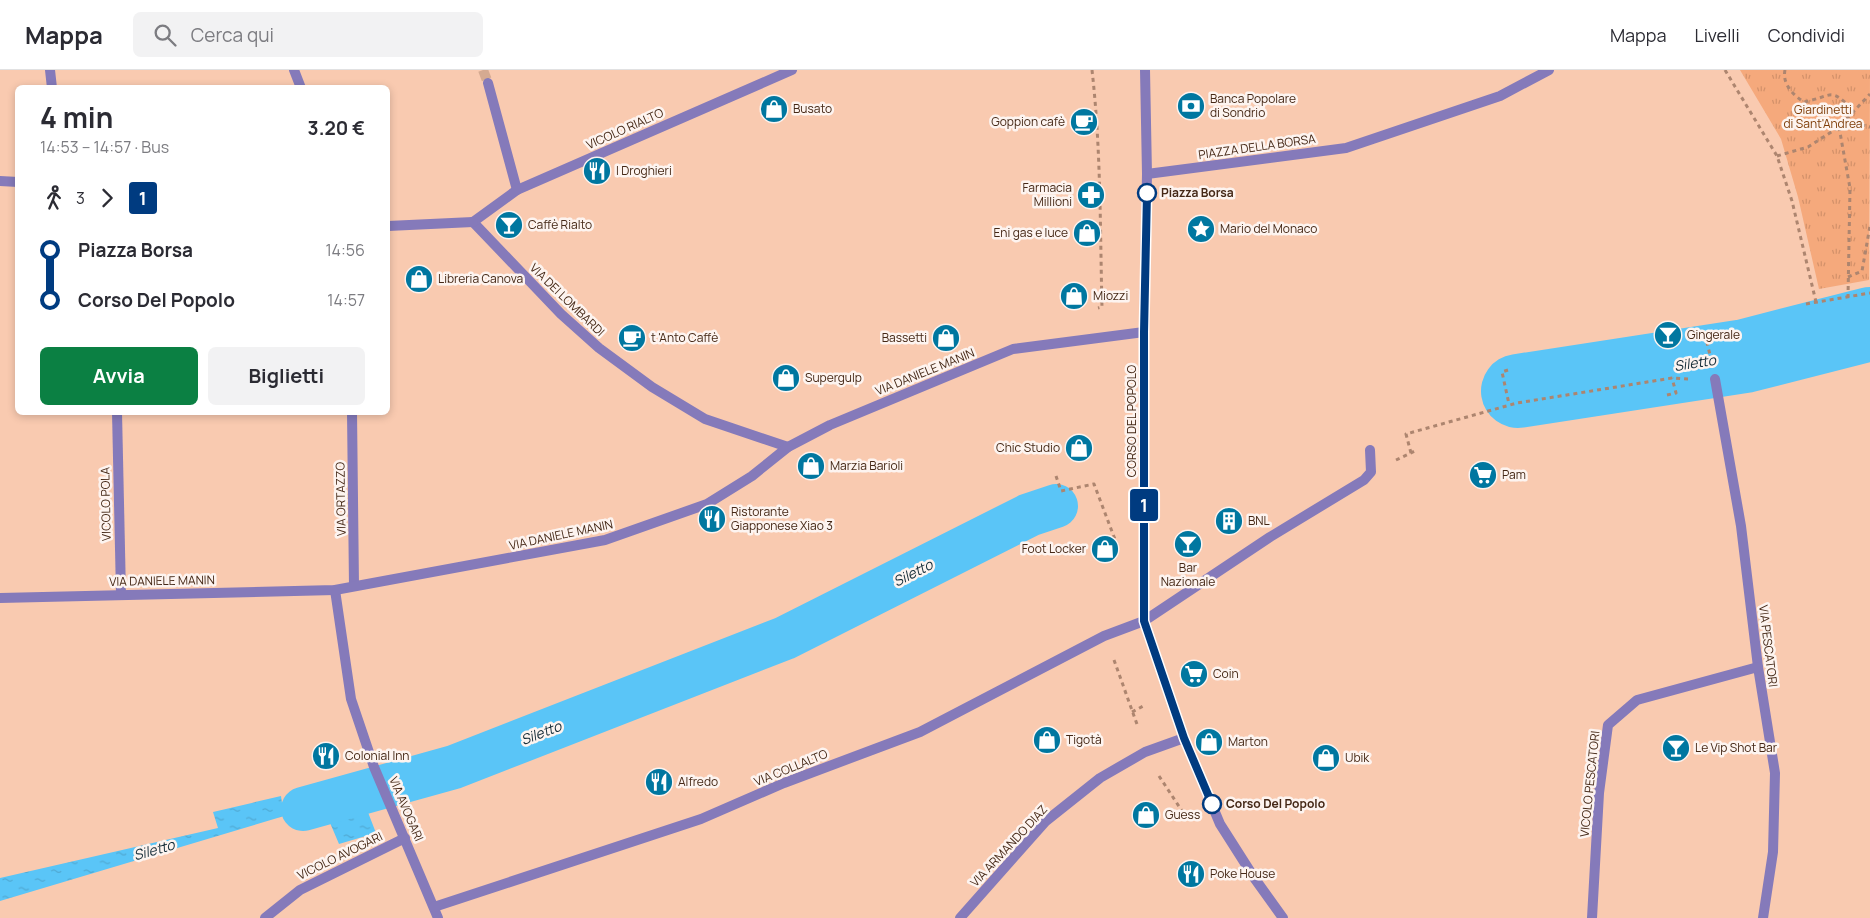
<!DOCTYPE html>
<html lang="it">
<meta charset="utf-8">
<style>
body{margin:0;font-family:Manrope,sans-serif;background:#f2f2f3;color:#2b2b33;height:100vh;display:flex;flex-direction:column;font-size:19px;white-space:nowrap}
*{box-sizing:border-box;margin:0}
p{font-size:16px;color:#7c7c81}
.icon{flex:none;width:28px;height:28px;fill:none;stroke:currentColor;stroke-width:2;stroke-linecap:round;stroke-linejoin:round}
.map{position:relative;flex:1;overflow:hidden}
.side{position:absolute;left:15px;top:15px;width:375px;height:330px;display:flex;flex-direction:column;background:#fff;border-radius:8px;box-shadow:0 2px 8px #0003}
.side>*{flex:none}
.badge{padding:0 10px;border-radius:4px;font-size:18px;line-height:32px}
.map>.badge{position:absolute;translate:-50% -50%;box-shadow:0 0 0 2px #fff}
.legs{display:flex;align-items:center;gap:8px;height:55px;padding:0 25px;font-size:16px}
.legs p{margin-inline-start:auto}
.overview{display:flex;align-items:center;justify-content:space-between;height:85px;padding:0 25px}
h1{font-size:28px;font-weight:700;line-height:38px}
.button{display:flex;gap:10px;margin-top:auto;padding:10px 25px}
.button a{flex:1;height:58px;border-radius:8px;background:#0b8043;color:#fff;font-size:20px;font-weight:700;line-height:58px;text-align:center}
.button a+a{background:#f2f2f3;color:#2b2b33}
ul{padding:0 25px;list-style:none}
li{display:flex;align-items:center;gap:18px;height:50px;font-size:19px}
li i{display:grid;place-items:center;width:8px;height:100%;margin:0 6px;background:currentColor}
li i::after{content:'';width:12px;height:12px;margin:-6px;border:4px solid;border-radius:50%;background:#fff}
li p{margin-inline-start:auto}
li:first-child i{background:linear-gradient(#0000 50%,currentColor 0)}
li:last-child i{background:linear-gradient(currentColor 50%,#0000 0)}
header{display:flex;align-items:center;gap:30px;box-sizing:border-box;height:70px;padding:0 25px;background:#fff;border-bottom:1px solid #e1e1e2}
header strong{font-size:24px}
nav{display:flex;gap:28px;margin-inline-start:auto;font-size:18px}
.search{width:350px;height:45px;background:#f2f2f3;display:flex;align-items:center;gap:12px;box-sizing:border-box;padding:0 18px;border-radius:8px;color:#7c7c81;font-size:19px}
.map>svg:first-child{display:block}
</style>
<header>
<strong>Mappa</strong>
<div class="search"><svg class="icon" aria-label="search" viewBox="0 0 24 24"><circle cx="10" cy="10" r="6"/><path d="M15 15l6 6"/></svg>Cerca qui</div>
<nav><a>Mappa</a><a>Livelli</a><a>Condividi</a></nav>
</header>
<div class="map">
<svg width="1870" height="848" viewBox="0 0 1870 848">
<defs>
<pattern id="park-tufts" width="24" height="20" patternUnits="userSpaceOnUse" patternTransform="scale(1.25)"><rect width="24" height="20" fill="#f5a97c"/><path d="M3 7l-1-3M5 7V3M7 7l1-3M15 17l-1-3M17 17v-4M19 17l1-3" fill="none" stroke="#d3916a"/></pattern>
<pattern id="water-ripples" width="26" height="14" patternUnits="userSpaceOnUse" patternTransform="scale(1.25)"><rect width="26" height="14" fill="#5ac5f7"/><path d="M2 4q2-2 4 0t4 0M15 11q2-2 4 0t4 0" fill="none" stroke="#50a9d3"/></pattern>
</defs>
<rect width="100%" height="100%" fill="#f9cab0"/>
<!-- park -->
<path fill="url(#park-tufts)" d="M1740,0H1870L1869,210L1819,219L1798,127L1781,69Z"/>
<!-- water -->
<path fill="url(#water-ripples)" d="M359,719L376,763L339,774L325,741L313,746L311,738L0,831V808L218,758L213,742L281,726L282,733Z"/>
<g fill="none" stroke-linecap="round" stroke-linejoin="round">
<!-- canal -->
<path stroke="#5ac5f7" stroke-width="44" d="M303,739L454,697L785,568L1029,445L1056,436"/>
<!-- river -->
<path stroke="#5ac5f7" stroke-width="74" d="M1518,321L1745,286L1870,254"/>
<!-- street-tunnel -->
<path stroke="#d5aa91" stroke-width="10" stroke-dasharray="10 5" stroke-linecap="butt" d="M483,0L488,13"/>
<!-- path -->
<g stroke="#ad856f" stroke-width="3" stroke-dasharray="4 4" stroke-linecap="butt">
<path d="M1092,0C1101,79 1100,158 1102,237L1098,238"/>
<path d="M1725,0L1777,86L1792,131L1816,232"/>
<path d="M1785,0C1782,14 1793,25 1804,32C1834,26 1829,16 1854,41"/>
<path d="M1846,50L1870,57"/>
<path d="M1839,57L1850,118L1848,227"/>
<path d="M1777,86L1808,77L1839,57L1870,24"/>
<path d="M1848,207L1862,201L1870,156"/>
<path d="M1806,234L1870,223"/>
<path d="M1705,264L1710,285"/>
<path d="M1508,300L1502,302L1509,334"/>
<path d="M1667,325L1676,323L1672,308"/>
<path d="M1411,383L1406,364L1517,333L1672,308L1688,309"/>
<path d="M1396,390L1417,380"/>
<path d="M1056,406L1061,421L1094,414L1116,472"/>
<path d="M1114,590L1138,657"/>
<path d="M1132,642L1145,635"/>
<path d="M1159,706L1186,747"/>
</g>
<!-- street -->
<g stroke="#857aba" stroke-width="10">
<path d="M50,0L52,18"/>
<path d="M294,0L301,18"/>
<path d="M1145,0L1147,104L1144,262V551L1184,668L1220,754L1255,809L1283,848"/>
<path d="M488,13L517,120"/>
<path d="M1147,104L1346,78L1500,26L1549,0"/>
<path d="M0,111L18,112"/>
<path d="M473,152L561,244L599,278L652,317L705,349L788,377"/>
<path d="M473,152L517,120L792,0"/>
<path d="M388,156L473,152"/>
<path d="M1715,309L1741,456L1758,597L1775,703L1773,782L1763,848"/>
<path d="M117,342L121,524"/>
<path d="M352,342L354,516"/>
<path d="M335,520L351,629L374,697L438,848"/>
<path d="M0,528L335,520L605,470L707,434L752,406L788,377L830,355L1013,279L1144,262"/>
<path d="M434,837L701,749L784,713L920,662L1104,566L1144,551L1270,467L1364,410L1371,402L1370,380"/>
<path d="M265,848L300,820L405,768"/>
<path d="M960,848L1046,751L1100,708L1145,682L1184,668"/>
<path d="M1592,848L1599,723L1608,655L1637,630L1758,597"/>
</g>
</g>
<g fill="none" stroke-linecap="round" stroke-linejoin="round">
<defs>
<path id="line-1" d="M1147,123L1144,262V551L1184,668L1212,734"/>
</defs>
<!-- line-1 casing -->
<use href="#line-1" stroke="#fff" stroke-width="11"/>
<!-- line-1 -->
<use href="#line-1" stroke="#003b80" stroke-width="8"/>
</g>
<!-- icons -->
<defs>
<symbol id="bank-disc" viewBox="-11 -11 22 22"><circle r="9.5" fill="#0077a0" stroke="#fdf4f0"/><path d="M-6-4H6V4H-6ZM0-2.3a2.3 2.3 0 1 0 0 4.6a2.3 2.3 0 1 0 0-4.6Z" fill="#fff"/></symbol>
<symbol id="shop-disc" viewBox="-11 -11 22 22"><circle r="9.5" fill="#0077a0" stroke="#fdf4f0"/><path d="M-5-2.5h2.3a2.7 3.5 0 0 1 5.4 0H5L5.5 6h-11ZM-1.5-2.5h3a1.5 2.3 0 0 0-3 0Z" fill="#fff"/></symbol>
<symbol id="cafe-disc" viewBox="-11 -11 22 22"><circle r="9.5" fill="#0077a0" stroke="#fdf4f0"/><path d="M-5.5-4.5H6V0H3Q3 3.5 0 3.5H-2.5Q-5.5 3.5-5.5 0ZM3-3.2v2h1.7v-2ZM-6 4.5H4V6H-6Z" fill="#fff"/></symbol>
<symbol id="restaurant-disc" viewBox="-11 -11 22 22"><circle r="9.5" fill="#0077a0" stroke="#fdf4f0"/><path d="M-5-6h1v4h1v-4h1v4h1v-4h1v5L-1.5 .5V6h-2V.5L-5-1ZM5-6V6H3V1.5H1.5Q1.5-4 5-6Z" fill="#fff"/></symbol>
<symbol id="pharmacy-disc" viewBox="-11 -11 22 22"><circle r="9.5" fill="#0077a0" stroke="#fdf4f0"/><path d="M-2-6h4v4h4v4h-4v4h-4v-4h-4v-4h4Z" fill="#fff"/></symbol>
<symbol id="bar-disc" viewBox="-11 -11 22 22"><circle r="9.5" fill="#0077a0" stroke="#fdf4f0"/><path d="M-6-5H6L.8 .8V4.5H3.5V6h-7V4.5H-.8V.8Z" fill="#fff"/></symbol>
<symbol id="sight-disc" viewBox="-11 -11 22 22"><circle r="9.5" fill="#0077a0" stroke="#fdf4f0"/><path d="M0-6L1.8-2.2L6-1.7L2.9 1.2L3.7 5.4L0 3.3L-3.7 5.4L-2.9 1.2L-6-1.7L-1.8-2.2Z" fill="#fff"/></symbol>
<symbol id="supermarket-disc" viewBox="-11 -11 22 22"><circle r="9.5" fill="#0077a0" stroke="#fdf4f0"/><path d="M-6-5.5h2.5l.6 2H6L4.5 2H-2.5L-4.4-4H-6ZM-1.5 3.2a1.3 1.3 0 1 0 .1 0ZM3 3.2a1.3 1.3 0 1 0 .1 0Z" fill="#fff"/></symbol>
<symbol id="building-disc" viewBox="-11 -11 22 22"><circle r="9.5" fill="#0077a0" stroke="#fdf4f0"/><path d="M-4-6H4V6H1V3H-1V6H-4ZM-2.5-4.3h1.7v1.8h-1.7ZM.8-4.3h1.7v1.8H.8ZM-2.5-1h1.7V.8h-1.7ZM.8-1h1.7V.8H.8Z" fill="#fff"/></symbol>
</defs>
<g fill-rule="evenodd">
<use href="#bank-disc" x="1175" y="20" width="32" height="32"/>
<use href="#shop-disc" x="758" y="23" width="32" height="32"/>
<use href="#cafe-disc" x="1068" y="36" width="32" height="32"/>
<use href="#restaurant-disc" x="581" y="85" width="32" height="32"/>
<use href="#pharmacy-disc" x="1075" y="109" width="32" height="32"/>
<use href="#bar-disc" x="493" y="139" width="32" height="32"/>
<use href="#sight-disc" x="1185" y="143" width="32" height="32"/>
<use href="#shop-disc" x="1071" y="147" width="32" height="32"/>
<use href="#shop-disc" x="403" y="193" width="32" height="32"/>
<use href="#shop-disc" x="1058" y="210" width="32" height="32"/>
<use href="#bar-disc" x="1652" y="249" width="32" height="32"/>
<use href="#cafe-disc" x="616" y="252" width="32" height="32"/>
<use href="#shop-disc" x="930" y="252" width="32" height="32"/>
<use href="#shop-disc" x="770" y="292" width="32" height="32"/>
<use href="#shop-disc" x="1063" y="362" width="32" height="32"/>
<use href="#shop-disc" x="795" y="380" width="32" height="32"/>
<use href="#supermarket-disc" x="1467" y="389" width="32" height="32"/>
<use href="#restaurant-disc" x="696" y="433" width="32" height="32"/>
<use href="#building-disc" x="1213" y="435" width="32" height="32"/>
<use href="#bar-disc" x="1172" y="458" width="32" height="32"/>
<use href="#shop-disc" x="1089" y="463" width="32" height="32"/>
<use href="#supermarket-disc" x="1178" y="588" width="32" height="32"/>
<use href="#shop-disc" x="1031" y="654" width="32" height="32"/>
<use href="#shop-disc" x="1193" y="656" width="32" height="32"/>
<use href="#bar-disc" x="1660" y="662" width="32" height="32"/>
<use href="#restaurant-disc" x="310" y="670" width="32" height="32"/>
<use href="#shop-disc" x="1310" y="672" width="32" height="32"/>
<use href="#restaurant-disc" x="643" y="696" width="32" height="32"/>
<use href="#shop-disc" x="1130" y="729" width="32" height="32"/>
<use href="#restaurant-disc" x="1175" y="788" width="32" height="32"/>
</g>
<!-- markers -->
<g fill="#fff" stroke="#003b80" stroke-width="2.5">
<circle cx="1147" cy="123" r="9"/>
<circle cx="1212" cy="734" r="9"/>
</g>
<g text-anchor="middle" stroke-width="5" stroke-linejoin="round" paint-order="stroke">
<!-- poi labels -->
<g font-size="12" fill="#452816" stroke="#fdf4f0" text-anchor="start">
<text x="1210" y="33">Banca Popolare<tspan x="1210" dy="14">di Sondrio</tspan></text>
<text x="793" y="43">Busato</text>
<text x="1065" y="56" text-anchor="end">Goppion cafè</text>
<text x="616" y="105">I Droghieri</text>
<text x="1072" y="122" text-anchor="end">Farmacia<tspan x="1072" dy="14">Millioni</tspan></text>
<text x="528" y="159">Caffè Rialto</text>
<text x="1220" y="163">Mario del Monaco</text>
<text x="1068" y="167" text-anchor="end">Eni gas e luce</text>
<text x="438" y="213">Libreria Canova</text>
<text x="1093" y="230">Miozzi</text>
<text x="1687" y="269">Gingerale</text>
<text x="651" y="272">t 'Anto Caffè</text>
<text x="927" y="272" text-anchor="end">Bassetti</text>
<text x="805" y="312">Supergulp</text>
<text x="1060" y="382" text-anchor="end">Chic Studio</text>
<text x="830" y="400">Marzia Barioli</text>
<text x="1502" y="409">Pam</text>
<text x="731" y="446">Ristorante<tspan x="731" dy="14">Giapponese Xiao 3</tspan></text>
<text x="1248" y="455">BNL</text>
<text x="1086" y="483" text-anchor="end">Foot Locker</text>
<text x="1188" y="502" text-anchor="middle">Bar<tspan x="1188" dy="14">Nazionale</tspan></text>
<text x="1213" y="608">Coin</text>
<text x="1066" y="674">Tigotà</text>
<text x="1228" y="676">Marton</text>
<text x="1695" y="682">Le Vip Shot Bar</text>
<text x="345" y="690">Colonial Inn</text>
<text x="1345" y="692">Ubik</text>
<text x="678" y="716">Alfredo</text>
<text x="1165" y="749">Guess</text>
<text x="1210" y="808">Poke House</text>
</g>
<!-- park labels -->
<g font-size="12" fill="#7e3c07" stroke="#fdf4f0">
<text x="1823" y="44">Giardinetti<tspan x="1823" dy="14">di Sant'Andrea</tspan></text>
</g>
<!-- street labels -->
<g font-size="12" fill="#452816" stroke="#fdf4f0">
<text transform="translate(625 59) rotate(-24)" y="4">VICOLO RIALTO</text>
<text transform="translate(1257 77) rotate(-8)" y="4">PIAZZA DELLA BORSA</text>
<text transform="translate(567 230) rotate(44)" y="4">VIA DEI LOMBARDI</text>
<text transform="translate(925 302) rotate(-22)" y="4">VIA DANIELE MANIN</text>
<text transform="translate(1132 351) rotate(-90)" y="4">CORSO DEL POPOLO</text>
<text transform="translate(341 429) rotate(-91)" y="4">VIA ORTAZZO</text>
<text transform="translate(106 434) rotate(-91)" y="4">VICOLO POLA</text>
<text transform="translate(561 465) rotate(-12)" y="4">VIA DANIELE MANIN</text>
<text transform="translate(162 511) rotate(-1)" y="4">VIA DANIELE MANIN</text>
<text transform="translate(1768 576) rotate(83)" y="4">VIA PESCATORI</text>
<text transform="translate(791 698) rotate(-22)" y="4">VIA COLLALTO</text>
<text transform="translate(1590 714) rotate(-84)" y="4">VICOLO PESCATORI</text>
<text transform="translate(406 739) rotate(67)" y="4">VIA AVOGARI</text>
<text transform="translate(1009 776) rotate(-47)" y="4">VIA ARMANDO DIAZ</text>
<text transform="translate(340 786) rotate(-26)" y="4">VICOLO AVOGARI</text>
</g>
<!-- stop labels -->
<g font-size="12" font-weight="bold" fill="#452816" stroke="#fdf4f0" text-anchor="start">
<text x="1161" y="127">Piazza Borsa</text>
<text x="1226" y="738">Corso Del Popolo</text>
</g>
<!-- water labels -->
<g font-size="14" font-style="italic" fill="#152c38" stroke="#fdf4f0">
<text transform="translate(1695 293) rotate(-9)" y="5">Siletto</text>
<text transform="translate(913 503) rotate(-27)" y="5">Siletto</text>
<text transform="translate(541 663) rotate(-21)" y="5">Siletto</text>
<text transform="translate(154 780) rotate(-16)" y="5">Siletto</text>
</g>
</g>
</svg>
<b class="badge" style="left:1144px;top:435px;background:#003b80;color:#fff">1</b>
<section class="side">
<div class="overview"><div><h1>4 min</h1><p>14:53 – 14:57 · Bus</p></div><b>3.20 €</b></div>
<div class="legs"><svg class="icon" aria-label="walk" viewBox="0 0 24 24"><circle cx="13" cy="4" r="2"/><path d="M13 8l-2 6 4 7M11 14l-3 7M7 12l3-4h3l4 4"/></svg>3<svg class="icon" aria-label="forward" viewBox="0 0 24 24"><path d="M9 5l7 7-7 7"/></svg><b class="badge" style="background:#003b80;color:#fff">1</b></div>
<ul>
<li><i style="color:#003b80"></i><b>Piazza Borsa</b><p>14:56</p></li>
<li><i style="color:#003b80"></i><b>Corso Del Popolo</b><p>14:57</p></li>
</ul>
<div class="button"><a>Avvia</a><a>Biglietti</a></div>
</section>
</div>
